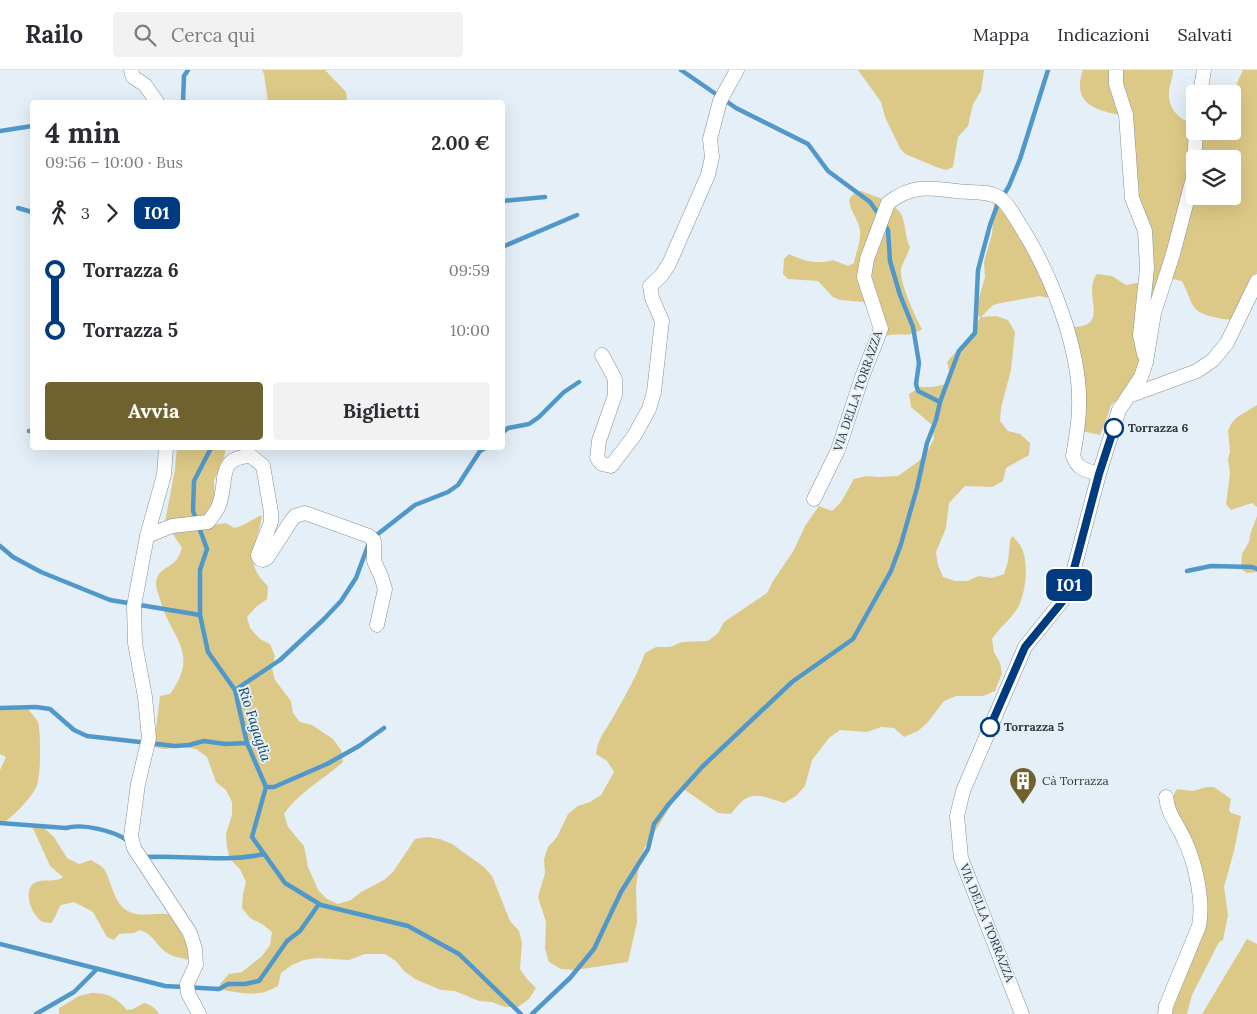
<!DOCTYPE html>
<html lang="it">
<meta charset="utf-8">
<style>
body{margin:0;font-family:Lora,serif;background:#f2f2f3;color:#2b2b33;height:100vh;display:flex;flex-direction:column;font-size:19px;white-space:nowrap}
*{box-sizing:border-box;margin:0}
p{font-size:16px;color:#7c7c81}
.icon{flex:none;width:28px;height:28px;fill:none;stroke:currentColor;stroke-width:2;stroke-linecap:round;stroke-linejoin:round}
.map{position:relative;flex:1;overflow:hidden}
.panel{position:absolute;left:30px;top:30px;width:475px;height:350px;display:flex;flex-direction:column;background:#fff;border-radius:5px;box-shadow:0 5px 20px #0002}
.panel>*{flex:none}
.badge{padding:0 10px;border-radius:8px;font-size:18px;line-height:32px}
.controls{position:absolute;left:1186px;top:15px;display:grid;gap:10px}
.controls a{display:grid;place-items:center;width:55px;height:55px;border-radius:5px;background:#fff;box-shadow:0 5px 20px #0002;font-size:25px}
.map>.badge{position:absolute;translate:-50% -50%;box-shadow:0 0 0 2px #fff}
.legs{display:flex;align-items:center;gap:8px;height:55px;padding:0 15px;font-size:16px}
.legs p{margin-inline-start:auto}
.overview{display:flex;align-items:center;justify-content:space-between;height:85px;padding:0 15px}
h1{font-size:28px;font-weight:800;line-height:38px}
.action{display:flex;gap:10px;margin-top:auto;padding:10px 15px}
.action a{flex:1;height:58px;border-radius:5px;background:#70622f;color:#fff;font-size:20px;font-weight:800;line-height:58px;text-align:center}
.action a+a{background:#f2f2f3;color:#2b2b33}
ul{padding:0 15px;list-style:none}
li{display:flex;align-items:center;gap:18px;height:60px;font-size:19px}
li i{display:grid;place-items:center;width:8px;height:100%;margin:0 6px;background:currentColor}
li i::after{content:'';width:12px;height:12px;margin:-6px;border:4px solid;border-radius:50%;background:#fff}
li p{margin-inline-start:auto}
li:first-child i{background:linear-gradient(#0000 50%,currentColor 0)}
li:last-child i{background:linear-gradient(currentColor 50%,#0000 0)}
header{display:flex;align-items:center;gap:30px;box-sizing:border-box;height:70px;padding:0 25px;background:#fff;border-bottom:1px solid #e1e1e2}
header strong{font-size:24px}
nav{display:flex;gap:28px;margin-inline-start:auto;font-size:18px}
.search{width:350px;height:45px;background:#f2f2f3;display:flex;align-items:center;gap:12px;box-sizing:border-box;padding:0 18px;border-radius:5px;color:#7c7c81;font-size:19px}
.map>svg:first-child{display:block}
</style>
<header>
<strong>Railo</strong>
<div class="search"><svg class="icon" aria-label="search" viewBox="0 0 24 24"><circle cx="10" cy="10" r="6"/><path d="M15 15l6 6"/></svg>Cerca qui</div>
<nav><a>Mappa</a><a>Indicazioni</a><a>Salvati</a></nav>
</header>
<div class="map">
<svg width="1257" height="944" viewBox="0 0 1257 944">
<rect width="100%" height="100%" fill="#e4eff8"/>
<!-- green -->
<g fill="#ddc987" fill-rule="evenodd">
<path d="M262,0H325L346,22L347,32H268L264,4Z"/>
<path d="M858,0H984L981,21L973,34L968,56L958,67L953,97L946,100L939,98L905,84L900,78L885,47L881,32Z"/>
<path d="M1083,0H1173C1173,9 1169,15 1169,23C1168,39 1180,51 1195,54V61H1232V24L1243,0H1257V202L1233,249C1226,250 1224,249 1218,248C1188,242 1194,234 1182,211L1168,208L1147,246L1132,48C1104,41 1069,39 1083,0ZM1195,89H1232V126H1195Z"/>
<path d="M861,121L885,130L868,179L869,238L863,232L840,230L833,227L818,211L788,209L783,204L784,189L789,184C804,191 817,195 833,190L848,196L854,193C856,182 861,171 860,161C859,145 836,128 861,121Z"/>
<path d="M998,131L1027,176L1053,229L1040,226L1001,233L993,235L981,247L996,246L1008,250L1015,262L1011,300L1001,338L1000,351L1008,361L1020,364L1030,373L1029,385L1006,398L1003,411L992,417L965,416L949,433L946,458L936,482L938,495L943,507L955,511H967L979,506L992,508L1004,504L1008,492L1010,470L1013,466C1015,469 1018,472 1020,475C1030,491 1026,524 1017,539C1010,550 999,558 992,569L994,582L1000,593L1002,603L995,621L983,626H956L944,631L928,652L918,661L904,667L894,658L881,657L867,662L840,660L829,668L812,690L805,716L796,726L784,733C757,724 749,719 731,744L718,743L682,718L645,777L640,789L636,817L637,852L628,892L575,900L561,899L549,892L545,879L546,852L538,827L545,803L544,789L548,777L557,767L568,744L578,736L590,732L601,725L614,702L607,691L596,684C598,668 604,663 612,649C624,628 637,606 645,583L656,577H670L682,572L708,571L718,563L724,552L767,523L773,511L794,480L805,456L819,436L832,441L841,432L854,409L866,406L879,407L898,406L919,391L928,380L934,369L932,355L911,337L909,324L920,317H933L946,314L950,305L947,292L972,263L980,248L977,243L979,228L985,207L984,192L992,164L994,133Z"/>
<path d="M891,135C909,144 902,161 910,177C908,185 903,191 901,199C899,211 915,247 922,259C907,269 901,262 885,266L868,203Z"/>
<path d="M1097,204L1112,206L1126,215L1142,212L1138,284L1140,291L1138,299L1120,328L1111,335L1106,351L1100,365L1082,361L1086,319L1071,257C1113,257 1081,225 1097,204Z"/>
<path d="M1257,335V437L1252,433L1231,440L1226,434L1230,404L1228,389L1230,382L1228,361L1231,354L1236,348Z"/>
<path d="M177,378H226L224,387L214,411L215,429L210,446L165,452L175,399Z"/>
<path d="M262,445C258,475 241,491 268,516L267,529L256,537L247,547L250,558L260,569L270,574L275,586L272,598L275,610L291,631L293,643L300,652L312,655L333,669L341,680L343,692C323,710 299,722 284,744L288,757L304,776L308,797L318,820L327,829L338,834L351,830L361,822L384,810L393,802L415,769L427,767L440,769L452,774L484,797L492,806L510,851L519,861L522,873L520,899L527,909L536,918L529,929L518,937H505L492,932L479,931L455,921L441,920L415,909L404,901L396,891L385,884H365L349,890L317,888L304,890L292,895L281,903L278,916C258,928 244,923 222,920L220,914L229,904L242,902L262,886L270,875L272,862L262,854L250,848L242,838L243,824L246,812L240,799L230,789L227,777L226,764L232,745V732L226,720L216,712L207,687L196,679L183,677L164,679L154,677L160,626L170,624C201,582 170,568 160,529C158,524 156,518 156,514C156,499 171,498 177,489C179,486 181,481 182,478L171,461L226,453L234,458C245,456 252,449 262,445Z"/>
<path d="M1257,446V502L1247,503L1241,499L1242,484L1249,472L1250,465Z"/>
<path d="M0,638L28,639C31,643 36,648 38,652C41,664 41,703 37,715C33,727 11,749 0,755V700L6,687L0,684Z"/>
<path d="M1207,717H1214L1231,729L1229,740L1231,743L1241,746L1234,781L1224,817L1228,845L1223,870L1219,872L1192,925L1187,944H1169L1204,850L1173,743L1172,728L1177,719L1193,721Z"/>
<path d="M32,756L44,758L54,767L67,788L79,794L91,790C95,793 101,795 104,799C112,812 114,836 130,842C143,848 157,841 172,845L191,883L192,891C181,887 171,888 162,879C154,871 152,864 140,860L134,863L119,864L114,870L107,867L93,842L74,832L61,835C56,842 56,848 51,853C49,853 44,852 43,852C32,846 23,823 33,814C41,807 54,814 63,807L50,796Z"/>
<path d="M1247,869L1257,874V944H1202Z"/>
<path d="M91,923C109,923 115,927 127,940L133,939L144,933C151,935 156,938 159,944H59V938L79,926Z"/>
</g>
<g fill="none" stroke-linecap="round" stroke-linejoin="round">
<!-- stream -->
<g stroke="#5198ca" stroke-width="4.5">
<path d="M681,0L736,38L808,74L828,101L870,132L880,146"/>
<path d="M183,32L184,6L188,0"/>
<path d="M0,61L32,56"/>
<path d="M502,131L545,127"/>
<path d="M18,138L32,142"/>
<path d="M884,153L888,160L890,191L900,225L913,257L919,293L916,314L918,321L940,332"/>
<path d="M502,177L577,145"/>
<path d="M29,361H32"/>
<path d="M502,363L508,358L529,354L539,347L564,322L579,312"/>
<path d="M211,378L194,411L193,441L207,479L200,500V545L208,582L235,620L247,673L266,717L252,767L285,813L321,835L408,856L459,884L521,944"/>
<path d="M374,467L415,435L448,422L458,415L480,381L485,378"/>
<path d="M0,476L13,487L41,502L110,530L200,545"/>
<path d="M1187,501L1211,496L1252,497L1257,499"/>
<path d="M235,620L280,590L323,550L341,531L356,508L369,473"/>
<path d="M0,638L36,637L50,639L74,660L87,666L175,676L189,675L204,671L225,674L247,673"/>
<path d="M266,717H274L327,694L359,676L384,658"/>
<path d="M0,753L66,758C82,753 115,761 128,771"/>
<path d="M145,786L146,787C186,785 225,793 264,784"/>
<path d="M0,874L165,916L219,919L228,914H245L259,911L287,871L300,861L319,834"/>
<path d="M36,944L74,922L97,899"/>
<path d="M532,944L570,908L594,879L621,822L648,779L654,754L668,735L702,697L792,612L853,569L891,501L901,474L917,418L927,373L936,350L940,332L959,281L975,263L978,200L990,155L997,136L1009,116L1020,89L1048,0"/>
</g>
<defs>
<g id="minor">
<path d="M131,0L133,7L145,15L157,32"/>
<path d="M1116,0V14L1126,45L1132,128L1145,161L1147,198L1140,265L1144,284"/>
<path d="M1200,24L1204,0"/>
<path d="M602,285L615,309V325L599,371L597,388L602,394L611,396L634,366L649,339L654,322L662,251L652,228L650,216L661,206L669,194L708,105L712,87L710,69L720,31L737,0"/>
<path d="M1129,326L1197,301L1213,290L1227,273L1257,211"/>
<path d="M166,378L164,405L147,466L134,536L135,573L145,627L149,668L138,714L131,766L134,778L190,863L195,879L196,895L187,914L188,923L199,944"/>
<path d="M814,429L838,380L862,307L881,259L864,207L867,189L888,133C911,115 929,117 956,121C969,123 986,120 998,127C1007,131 1017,151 1023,160C1052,207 1081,281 1079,336C1079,353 1076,369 1073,386C1078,400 1086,400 1099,404"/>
<path d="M147,466L172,456L208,452C212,447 217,441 219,435C228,412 216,387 251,386L263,396L271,442V452L258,485L260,489L263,490L267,488L291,451L295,446L305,443L369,466L374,471V491L381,506L385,519L377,555"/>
<path d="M1022,944L961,788L957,746L963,721L1025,577L1062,531L1070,514L1099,404L1119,340L1141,307L1146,292L1154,243L1173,184L1193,108L1196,61"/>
<path d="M1165,944L1166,936L1199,856C1204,831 1195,791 1184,769C1177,753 1168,745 1166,727"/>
</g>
</defs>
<!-- minor casing -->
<use href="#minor" stroke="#869097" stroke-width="15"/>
<!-- minor -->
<use href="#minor" stroke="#fff" stroke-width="14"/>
</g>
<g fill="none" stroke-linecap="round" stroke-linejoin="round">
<defs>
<path id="line-1" d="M990,657L1025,577L1062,532L1070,514L1099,404L1114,358"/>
</defs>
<!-- line-1 casing -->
<use href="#line-1" stroke="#fff" stroke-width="11"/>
<!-- line-1 -->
<use href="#line-1" stroke="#003b80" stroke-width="8"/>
</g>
<!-- icons -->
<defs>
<symbol id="building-pin" viewBox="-11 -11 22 30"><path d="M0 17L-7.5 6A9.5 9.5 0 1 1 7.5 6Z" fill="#70622f" stroke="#e4eff8"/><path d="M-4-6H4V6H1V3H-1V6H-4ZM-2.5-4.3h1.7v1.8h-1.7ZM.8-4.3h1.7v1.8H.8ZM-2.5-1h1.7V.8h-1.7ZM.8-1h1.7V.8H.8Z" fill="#fff"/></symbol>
</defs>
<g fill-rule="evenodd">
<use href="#building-pin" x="1007" y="695" width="32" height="43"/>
</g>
<!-- markers -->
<g fill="#fff" stroke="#003b80" stroke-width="2.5">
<circle cx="1114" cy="358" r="9"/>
<circle cx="990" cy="657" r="9"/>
</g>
<g text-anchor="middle" stroke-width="4" stroke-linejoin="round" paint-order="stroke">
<!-- street labels -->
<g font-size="12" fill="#303437" stroke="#e4eff8">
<text transform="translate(858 321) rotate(-71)" y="4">VIA DELLA TORRAZZA</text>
<text transform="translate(987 853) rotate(68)" y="4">VIA DELLA TORRAZZA</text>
</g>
<!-- stop labels -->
<g font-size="12" font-weight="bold" fill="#303437" stroke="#e4eff8" text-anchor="start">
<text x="1128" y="362">Torrazza 6</text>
<text x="1004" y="661">Torrazza 5</text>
</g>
<!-- poi labels -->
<g font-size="12" fill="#303437" stroke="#e4eff8" text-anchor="start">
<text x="1042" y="715">Cà Torrazza</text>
</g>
<!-- water labels -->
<g font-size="14" font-style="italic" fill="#084164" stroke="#e4eff8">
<text transform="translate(255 654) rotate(72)" y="5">Rio Fagaglia</text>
</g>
</g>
</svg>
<div class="controls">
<a><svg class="icon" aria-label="locate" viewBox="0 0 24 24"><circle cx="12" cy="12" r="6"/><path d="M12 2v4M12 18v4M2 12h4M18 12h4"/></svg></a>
<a><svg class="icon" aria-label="layers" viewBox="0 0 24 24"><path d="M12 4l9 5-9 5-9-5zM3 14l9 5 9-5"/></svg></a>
</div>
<b class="badge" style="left:1069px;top:515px;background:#003b80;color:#fff">I01</b>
<section class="panel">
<div class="overview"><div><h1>4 min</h1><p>09:56 – 10:00 · Bus</p></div><b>2.00 €</b></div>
<div class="legs"><svg class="icon" aria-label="walk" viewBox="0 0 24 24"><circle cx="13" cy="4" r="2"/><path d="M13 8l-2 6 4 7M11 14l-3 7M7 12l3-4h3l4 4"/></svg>3<svg class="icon" aria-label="forward" viewBox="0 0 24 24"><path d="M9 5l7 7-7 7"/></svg><b class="badge" style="background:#003b80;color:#fff">I01</b></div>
<ul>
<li><i style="color:#003b80"></i><b>Torrazza 6</b><p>09:59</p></li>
<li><i style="color:#003b80"></i><b>Torrazza 5</b><p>10:00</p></li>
</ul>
<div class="action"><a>Avvia</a><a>Biglietti</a></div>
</section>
</div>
